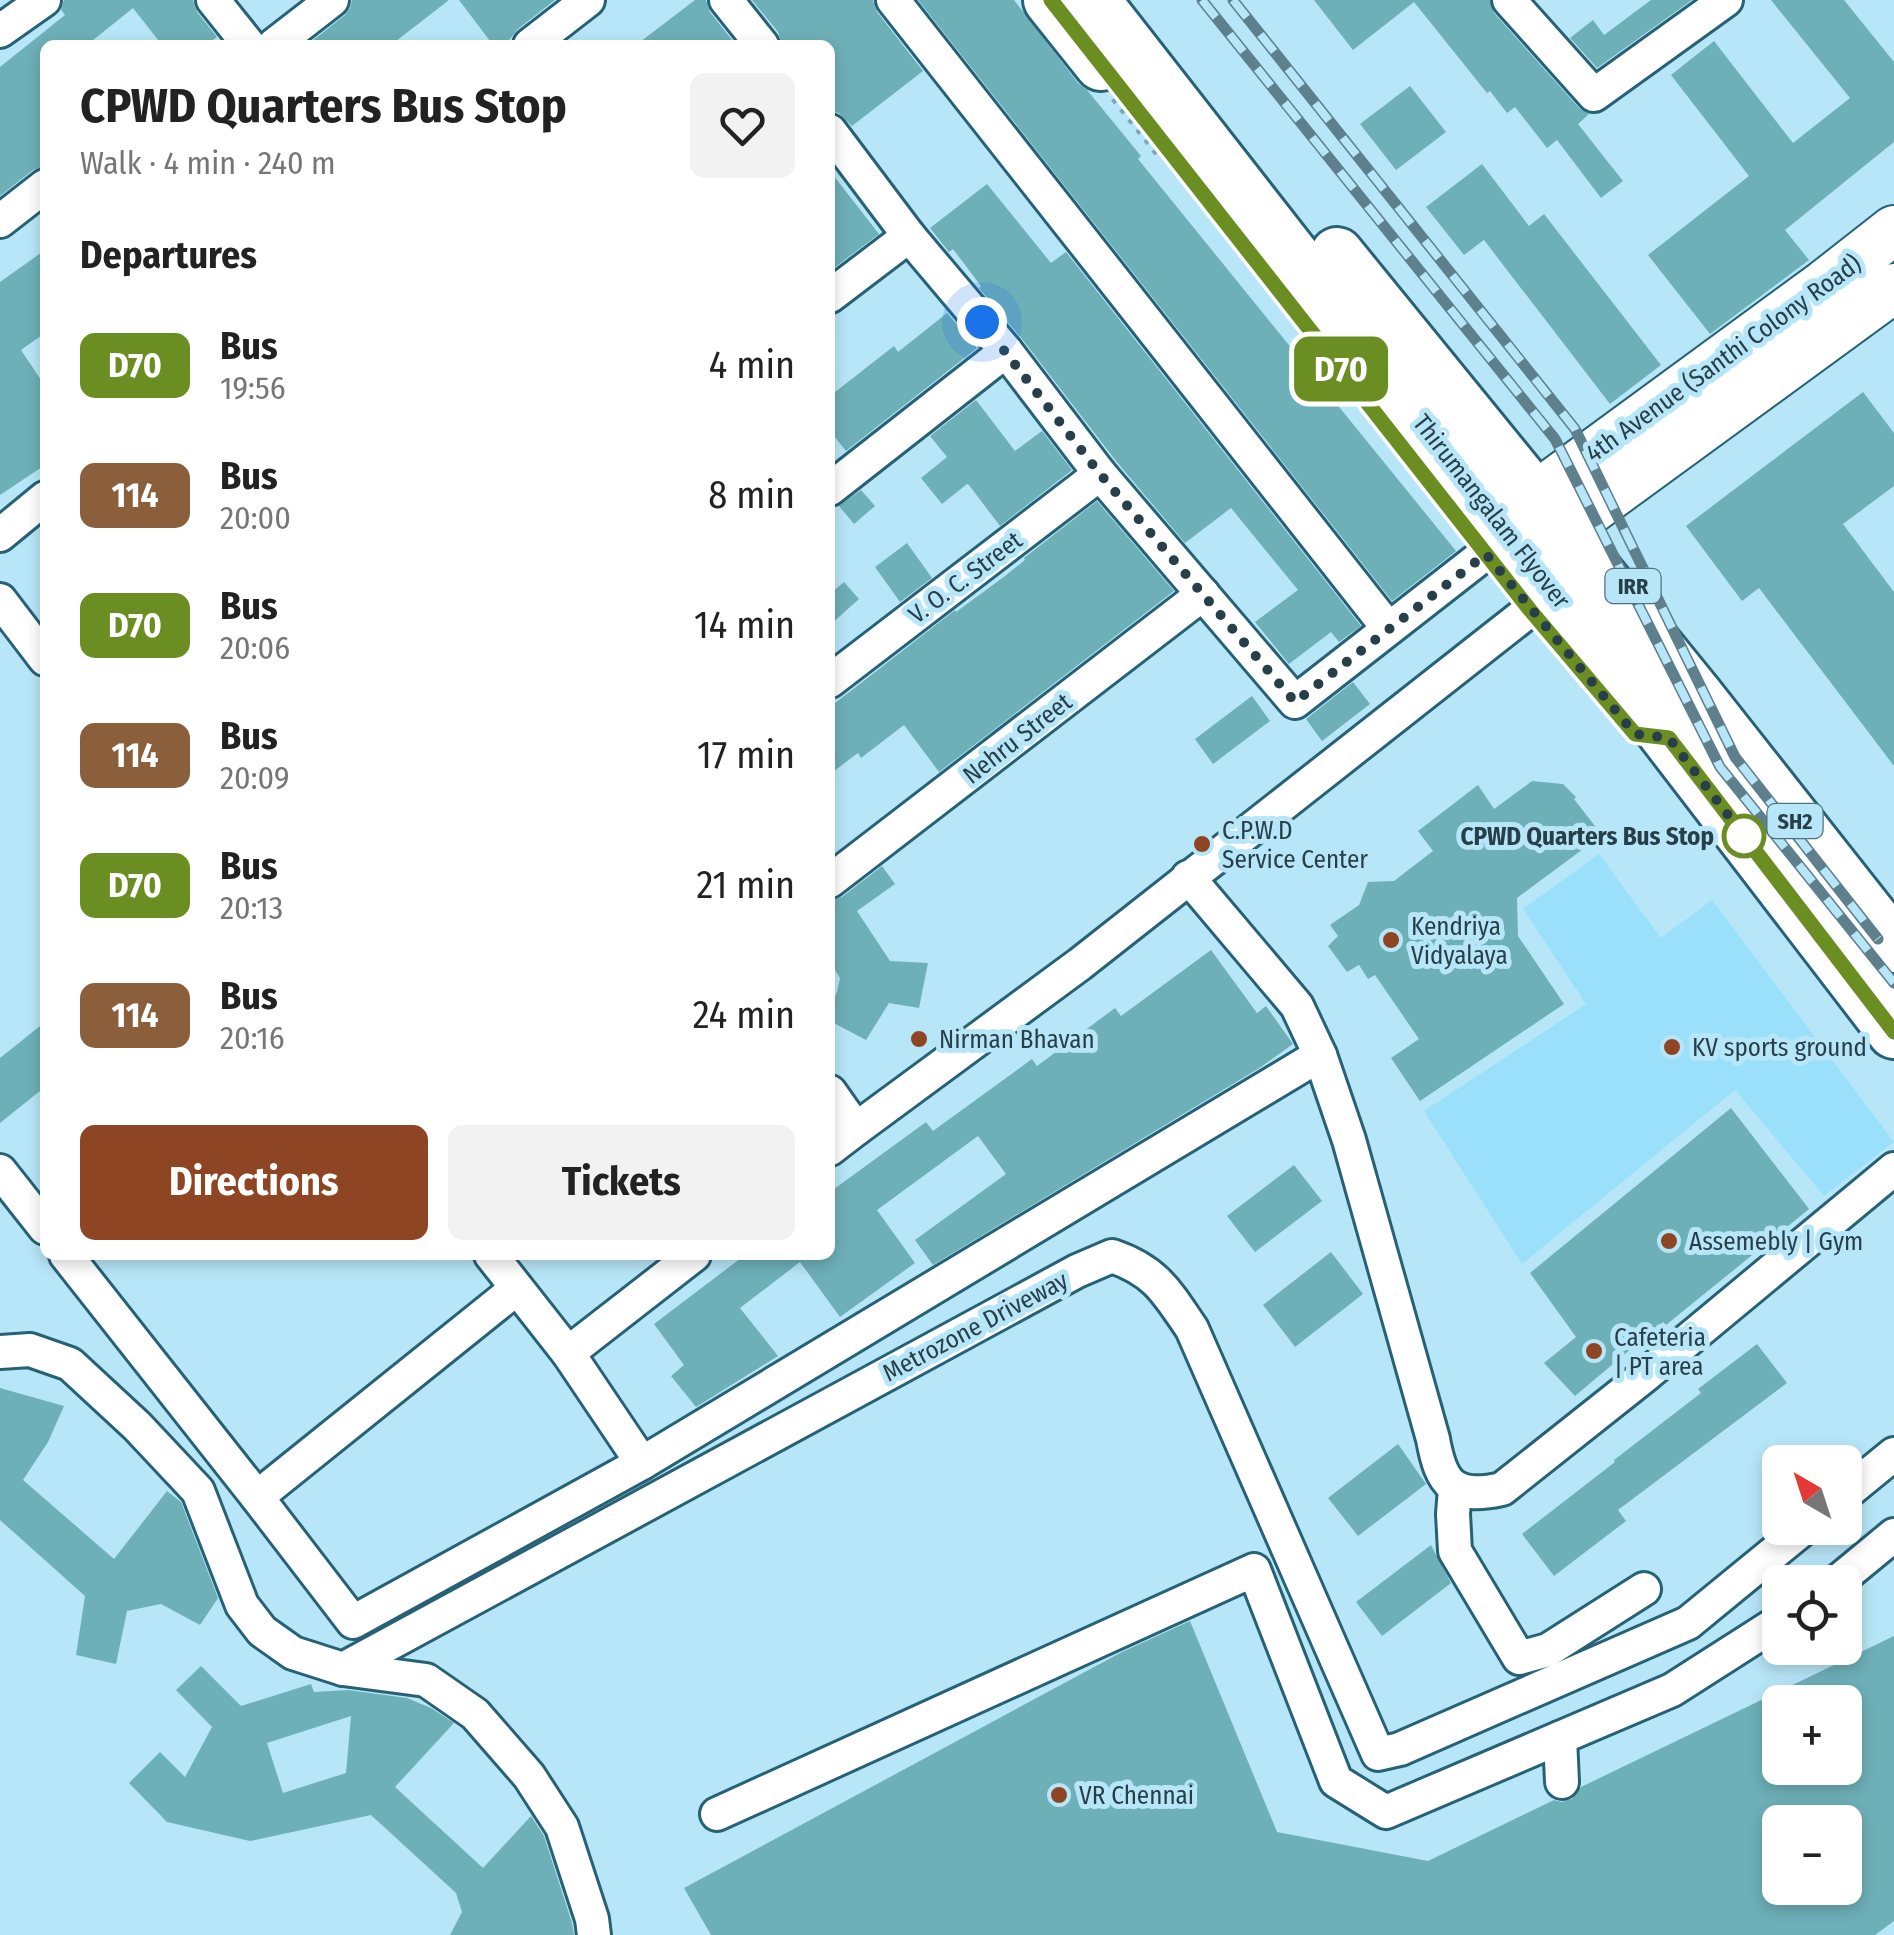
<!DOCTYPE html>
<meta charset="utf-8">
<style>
body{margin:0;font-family:"Fira Sans Condensed",sans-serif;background:#f2f2f2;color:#222;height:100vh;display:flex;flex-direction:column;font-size:38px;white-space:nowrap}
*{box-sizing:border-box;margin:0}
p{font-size:32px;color:#767676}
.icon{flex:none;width:55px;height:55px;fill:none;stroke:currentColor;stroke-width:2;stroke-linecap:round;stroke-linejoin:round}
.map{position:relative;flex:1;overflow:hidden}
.drawer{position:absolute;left:40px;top:40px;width:795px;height:1220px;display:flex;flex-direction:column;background:#fff;border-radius:15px;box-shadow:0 5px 15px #0003}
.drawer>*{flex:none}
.badge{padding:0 20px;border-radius:15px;font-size:35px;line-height:65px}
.needle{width:65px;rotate:321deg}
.buttons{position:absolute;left:1762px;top:1445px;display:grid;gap:20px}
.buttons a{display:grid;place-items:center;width:100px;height:100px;border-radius:15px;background:#fff;box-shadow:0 5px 15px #0003;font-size:50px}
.you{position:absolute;width:50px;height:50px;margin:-25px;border:8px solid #fff;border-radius:50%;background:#1a73e8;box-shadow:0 0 0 15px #1a73e833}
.map>.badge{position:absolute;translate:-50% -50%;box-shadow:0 0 0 5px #fff}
h2{padding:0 40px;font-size:38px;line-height:90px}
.round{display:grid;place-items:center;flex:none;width:105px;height:105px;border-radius:15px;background:#f2f2f2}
.headline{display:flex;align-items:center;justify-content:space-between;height:170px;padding:0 40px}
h1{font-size:48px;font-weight:700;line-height:75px}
.cta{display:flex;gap:20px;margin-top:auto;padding:20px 40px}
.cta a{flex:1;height:115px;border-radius:15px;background:#8d4523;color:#fff;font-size:40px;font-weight:700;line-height:115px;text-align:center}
.cta a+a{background:#f2f2f2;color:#222}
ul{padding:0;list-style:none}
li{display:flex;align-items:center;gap:30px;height:130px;padding:0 40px}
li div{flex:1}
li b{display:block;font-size:38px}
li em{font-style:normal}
li .badge{min-width:110px;font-weight:700;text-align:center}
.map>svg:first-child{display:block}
</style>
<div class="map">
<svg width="1894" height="1935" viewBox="0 0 1894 1935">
<rect width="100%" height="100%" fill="#b8e6f9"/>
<!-- built -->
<path fill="#9be0fb" d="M1599,854L1661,938L1712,900L1894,1142L1824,1196L1735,1090L1522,1264L1424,1111L1586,1004L1523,909Z"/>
<!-- building -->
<g fill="#6eb0b8" fill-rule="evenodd">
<path d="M64,0H193L197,12L217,37L206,45H162L133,8L87,45H45V166L33,170L0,196V67L65,15L61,10Z"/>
<path d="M352,0H449L391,45H307L345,15L350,8Z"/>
<path d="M459,0H555L518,29L505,45H493Z"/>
<path d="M695,0H706L710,12L736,45H636Z"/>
<path d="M752,0H873L877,12L923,71L852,126L839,113L830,111V45H782L778,32Z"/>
<path d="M918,0H1014L1078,83L1087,90L1141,156L1138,159L1456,551L1392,601Z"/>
<path d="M1314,0H1490L1494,13L1579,108L1589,114L1578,124L1623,181L1601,198L1557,140L1547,148L1515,107L1507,113L1490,91L1487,93L1414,2L1353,50Z"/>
<path d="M1651,0H1692L1597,68L1570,38L1593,20L1604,35Z"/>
<path d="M1771,0H1844L1894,62V142L1785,230L1809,260L1710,334L1648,255L1749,176L1671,75L1714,41L1793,143L1850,98Z"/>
<path d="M1410,86L1446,132L1396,170L1360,124Z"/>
<path d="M1482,164L1529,226L1544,214L1661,365L1610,404L1484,240L1464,255L1426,207Z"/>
<path d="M830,171L879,234L830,271Z"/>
<path d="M987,184L1051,263L1066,252L1361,626L1339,642L1331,632L1289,664L1255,622L1298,590L1231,508L1185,543L1116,461L1022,339L979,288L981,286L953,249L949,252L930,228Z"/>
<path d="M45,250V333L21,350L45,386V465L0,495V282Z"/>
<path d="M947,313L977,348L846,451L830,431V396L894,346L898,352Z"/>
<path d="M1863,392L1894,433V486L1843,524L1894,592V766L1759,588L1742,601L1686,526Z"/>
<path d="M976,400L1015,451L1042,431L1072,470L1000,526L969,485L967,484L942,504L921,478L947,457L930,436Z"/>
<path d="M861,490L875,506L854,524L839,506Z"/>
<path d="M1097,501L1174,591L939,772L904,725L861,758L858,753L830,774V707L955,610L956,612L1005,576L1025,560L1024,558Z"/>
<path d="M907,543L932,578L900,602L875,567Z"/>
<path d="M844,582L859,599L830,625V594Z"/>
<path d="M1353,682L1370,704L1322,741L1306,719Z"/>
<path d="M1252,696L1270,721L1213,764L1195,739Z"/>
<path d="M1532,781L1563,784L1576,797L1574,799L1602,835L1517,898L1518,936L1564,1004L1420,1101L1391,1058L1419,1039L1375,975L1368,979L1359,965L1347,972L1328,946L1338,936L1330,925L1359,905L1368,882L1394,881L1433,851L1418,831L1478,785L1494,809Z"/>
<path d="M882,866L895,884L857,911L890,961L928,963L919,1008L889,1003L866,1040L830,1021V1008L837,992L840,978L830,962V901L842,897Z"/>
<path d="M1211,950L1257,1013L1266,1006L1293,1044L1261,1067L933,1265L915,1240L1006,1174L978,1136L877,1210L915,1263L840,1317L800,1262L740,1308L778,1356L696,1407L671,1376L684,1365L654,1324L745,1255H830V1192L926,1122L933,1131L1032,1059L1037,1066L1115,1008L1121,1016Z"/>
<path d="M45,1022V1087L0,1123V1058Z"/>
<path d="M1731,1108L1809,1209L1666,1325L1663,1322L1575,1396L1544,1363L1576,1337L1530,1273Z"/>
<path d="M1294,1165L1322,1201L1255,1252L1227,1216Z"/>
<path d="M1331,1252L1363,1294L1295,1347L1263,1305Z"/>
<path d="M1757,1344L1787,1383L1618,1510L1626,1521L1554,1576L1522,1534L1615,1462L1614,1460L1701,1393L1698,1389Z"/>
<path d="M0,1388L64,1406L48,1442L23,1480L114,1559L167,1491L181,1502L218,1598L200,1625L161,1604L127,1611L116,1664L76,1655L85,1596L0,1520Z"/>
<path d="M1398,1444L1426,1484L1358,1536L1328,1498Z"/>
<path d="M1431,1545L1451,1583L1382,1636L1356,1602Z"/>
<path d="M1190,1621L1277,1832L1428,1861L1554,1800L1562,1802L1572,1799L1581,1787L1894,1636V1921L1875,1935H711L684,1888L1122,1652ZM1780,1702H1845V1768H1780ZM1780,1822H1845V1888H1780Z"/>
<path d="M201,1666L241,1706L311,1684L314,1692L348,1690L407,1698L431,1708L454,1723L395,1787L483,1868L531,1816L544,1836L572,1923L574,1935H450L462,1912L456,1893L371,1815L250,1841L167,1822L129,1783L160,1752L185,1777L212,1727L176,1690ZM351,1716L346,1773L283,1793L267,1743Z"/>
</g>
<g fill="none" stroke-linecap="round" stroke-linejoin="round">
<defs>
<g id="street">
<path d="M213,0L249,45"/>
<path d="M726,0L762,45"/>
<path d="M893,0L1388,628"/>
<path d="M1509,0L1594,95L1726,0"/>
<path d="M0,31L44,0"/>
<path d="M274,45L332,0"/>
<path d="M530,45L588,0"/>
<path d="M830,131L909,236L1006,351L1100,474L1295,702L1486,553"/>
<path d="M0,221L45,186"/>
<path d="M830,296L909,236"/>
<path d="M830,489L1006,351"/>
<path d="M0,535L45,498"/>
<path d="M0,600L45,659"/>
<path d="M830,681L1100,474"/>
<path d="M1188,877L1297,1006L1320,1055L1349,1140L1433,1439C1441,1484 1453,1500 1502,1489L1647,1374L1894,1169"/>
<path d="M830,881L1203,594"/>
<path d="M830,1092L856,1129L1080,964L1530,610"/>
<path d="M830,1149L856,1129"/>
<path d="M0,1171L45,1228"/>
<path d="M66,1255L257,1497L353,1622L642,1463L568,1353"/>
<path d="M491,1255L568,1353L694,1255"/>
<path d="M0,1352L30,1350L70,1364L137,1426L198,1491L242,1605L262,1631L293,1653L343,1669L1077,1271L1112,1256C1156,1271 1167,1292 1192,1329L1378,1754L1400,1749L1688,1623L1804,1528"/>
<path d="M642,1463L1320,1055"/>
<path d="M1455,1488L1453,1514L1455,1551L1519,1658L1548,1650L1644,1589"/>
<path d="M1845,1494L1894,1454"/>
<path d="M257,1497L516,1289"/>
<path d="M1837,1582L1894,1535"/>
<path d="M343,1669L426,1680L475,1714L529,1776L562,1827L592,1919L594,1935"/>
<path d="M1560,1738L1562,1782"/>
<path d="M717,1814L1254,1570L1336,1781L1386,1812L1672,1690L1780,1621"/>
</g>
<g id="secondary">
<path d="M1552,484L1825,284L1894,230"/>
<path d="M1579,518L1894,288"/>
</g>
<g id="primary">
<path d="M1050,0L1101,64"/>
<path d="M1093,0L1596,644L1894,1032"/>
<path d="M1337,254L1696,695L1894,946"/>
</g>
</defs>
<!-- street casing -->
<use href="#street" stroke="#266175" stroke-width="38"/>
<!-- secondary casing -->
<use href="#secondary" stroke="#266175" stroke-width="52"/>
<!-- primary casing -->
<use href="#primary" stroke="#266175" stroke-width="58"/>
<!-- path -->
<path stroke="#80a6b5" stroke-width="5" stroke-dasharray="5 8" stroke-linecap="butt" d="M1113,99L1159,157"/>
<!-- street -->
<use href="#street" stroke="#fff" stroke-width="32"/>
<!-- secondary -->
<use href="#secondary" stroke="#fff" stroke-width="48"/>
<!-- primary -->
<use href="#primary" stroke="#fff" stroke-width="52"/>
<defs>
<g id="rail">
<path d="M1202,0L1555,439L1720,767L1894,983"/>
<path d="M1233,0L1575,429L1735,757L1878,939"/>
</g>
</defs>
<!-- rail casing -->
<use href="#rail" stroke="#5e7f8c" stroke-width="11"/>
<!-- rail -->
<use href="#rail" stroke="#b8e6f9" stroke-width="8" stroke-dasharray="22" stroke-linecap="butt"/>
</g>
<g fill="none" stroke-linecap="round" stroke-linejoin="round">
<defs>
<path id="line" d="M1051,0L1530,610L1635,734L1669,738L1894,1032"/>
</defs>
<!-- line casing -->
<use href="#line" stroke="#fff" stroke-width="22"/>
<!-- line -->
<use href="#line" stroke="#6b8e23" stroke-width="15"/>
<!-- walk -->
<path stroke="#273f48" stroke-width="10" stroke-dasharray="0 18" d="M982,322L1100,474L1295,702L1486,554L1635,734L1669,738L1744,836"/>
</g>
<!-- markers -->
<circle fill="#fff" stroke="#6b8e23" stroke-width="5" cx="1744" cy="836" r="20"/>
<g fill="#8d4523" stroke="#b8e6f9" stroke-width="4">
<circle cx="1202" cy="844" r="10"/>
<circle cx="1391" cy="940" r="10"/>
<circle cx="919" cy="1039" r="10"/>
<circle cx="1672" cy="1047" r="10"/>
<circle cx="1669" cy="1241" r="10"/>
<circle cx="1594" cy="1351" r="10"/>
<circle cx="1059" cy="1795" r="10"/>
</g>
<g text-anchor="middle" stroke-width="10" stroke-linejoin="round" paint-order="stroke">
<!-- shield labels -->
<g fill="#b8e6f9" stroke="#52717d" stroke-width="2.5">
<rect x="1605.5" y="569" width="55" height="34" rx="8"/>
<rect x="1767.5" y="804" width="55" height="34" rx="8"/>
</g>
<g font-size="22" font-weight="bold" fill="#273f48">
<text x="1633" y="594">IRR</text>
<text x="1795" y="829">SH2</text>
</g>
<!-- street labels -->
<g font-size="25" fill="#273f48" stroke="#b8e6f9">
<text transform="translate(1723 358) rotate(-36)" y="9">4th Avenue (Santhi Colony Road)</text>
<text transform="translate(1492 511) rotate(52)" y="9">Thirumangalam Flyover</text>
<text transform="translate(965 577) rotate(-37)" y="9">V. O. C. Street</text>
<text transform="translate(1017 738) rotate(-38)" y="9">Nehru Street</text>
<text transform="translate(975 1326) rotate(-28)" y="9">Metrozone Driveway</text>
</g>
<!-- poi labels -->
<g font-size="25" fill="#273f48" stroke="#b8e6f9" text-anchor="start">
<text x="1222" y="839">C.P.W.D<tspan x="1222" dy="29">Service Center</tspan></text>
<text x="1411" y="935">Kendriya<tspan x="1411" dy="29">Vidyalaya</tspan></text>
<text x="939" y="1048">Nirman Bhavan</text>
<text x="1692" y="1056">KV sports ground</text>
<text x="1689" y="1250">Assemebly | Gym</text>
<text x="1614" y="1346">Cafeteria<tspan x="1614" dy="29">| PT area</tspan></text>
<text x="1079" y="1804">VR Chennai</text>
</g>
<!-- stop labels -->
<g font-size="25" font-weight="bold" fill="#273f48" stroke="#b8e6f9" text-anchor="end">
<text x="1714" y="845">CPWD Quarters Bus Stop</text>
</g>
</g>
</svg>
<div class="buttons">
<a><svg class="needle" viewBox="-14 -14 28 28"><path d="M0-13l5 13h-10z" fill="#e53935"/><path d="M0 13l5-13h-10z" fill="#767676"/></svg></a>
<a><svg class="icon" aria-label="locate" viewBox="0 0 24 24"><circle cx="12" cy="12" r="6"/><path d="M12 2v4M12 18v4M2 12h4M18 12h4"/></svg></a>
<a>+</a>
<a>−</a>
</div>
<div class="you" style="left:982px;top:322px"></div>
<b class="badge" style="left:1341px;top:369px;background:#6b8e23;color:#fff">D70</b>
<section class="drawer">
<div class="headline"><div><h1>CPWD Quarters Bus Stop</h1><p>Walk · 4 min · 240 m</p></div><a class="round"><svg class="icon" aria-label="heart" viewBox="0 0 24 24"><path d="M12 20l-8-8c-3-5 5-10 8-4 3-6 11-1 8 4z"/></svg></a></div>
<h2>Departures</h2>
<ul>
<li><span class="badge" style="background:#6b8e23;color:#fff">D70</span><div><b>Bus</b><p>19:56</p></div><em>4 min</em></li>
<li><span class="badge" style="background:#8b5e3c;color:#fff">114</span><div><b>Bus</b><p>20:00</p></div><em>8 min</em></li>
<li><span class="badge" style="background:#6b8e23;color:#fff">D70</span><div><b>Bus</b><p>20:06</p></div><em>14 min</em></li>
<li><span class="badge" style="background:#8b5e3c;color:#fff">114</span><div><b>Bus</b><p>20:09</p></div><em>17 min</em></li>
<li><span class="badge" style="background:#6b8e23;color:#fff">D70</span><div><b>Bus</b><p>20:13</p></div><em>21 min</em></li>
<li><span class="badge" style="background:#8b5e3c;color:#fff">114</span><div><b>Bus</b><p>20:16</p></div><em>24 min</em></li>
</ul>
<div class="cta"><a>Directions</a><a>Tickets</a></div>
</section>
</div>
